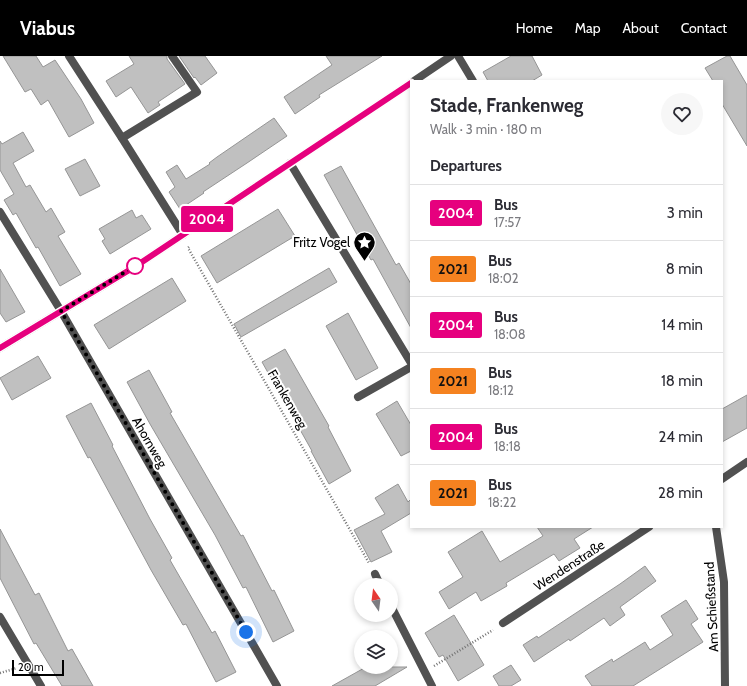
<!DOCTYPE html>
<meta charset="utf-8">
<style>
body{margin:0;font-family:Cabin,sans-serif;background:#f7f7f7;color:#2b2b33;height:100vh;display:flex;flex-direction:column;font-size:15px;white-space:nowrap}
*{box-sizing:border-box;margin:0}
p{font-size:13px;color:#7c7c81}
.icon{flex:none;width:22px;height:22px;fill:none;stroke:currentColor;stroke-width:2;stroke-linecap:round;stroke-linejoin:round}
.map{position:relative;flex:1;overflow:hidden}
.drawer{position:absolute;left:410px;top:24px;width:313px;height:448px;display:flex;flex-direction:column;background:#fff;border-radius:0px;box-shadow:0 2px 6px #0003}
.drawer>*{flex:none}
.badge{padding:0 8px;border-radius:3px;font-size:14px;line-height:26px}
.needle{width:26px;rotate:346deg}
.fabs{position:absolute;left:354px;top:522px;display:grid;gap:8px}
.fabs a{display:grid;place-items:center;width:44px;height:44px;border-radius:50%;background:#fff;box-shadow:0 2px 6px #0003;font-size:20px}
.scale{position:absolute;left:12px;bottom:10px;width:52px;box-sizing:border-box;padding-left:4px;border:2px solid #000;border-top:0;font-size:11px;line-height:14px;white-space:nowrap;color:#000;-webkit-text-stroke:3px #fff;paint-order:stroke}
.you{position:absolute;width:20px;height:20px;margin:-10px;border:3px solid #fff;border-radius:50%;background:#1a73e8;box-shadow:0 0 0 6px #1a73e833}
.map>.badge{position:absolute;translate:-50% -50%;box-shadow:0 0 0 2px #fff}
h2{padding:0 20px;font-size:15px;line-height:36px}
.round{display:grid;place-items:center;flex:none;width:42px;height:42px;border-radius:21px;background:#f7f7f7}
.overview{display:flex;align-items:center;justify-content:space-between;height:68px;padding:0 20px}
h1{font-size:19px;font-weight:800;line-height:30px}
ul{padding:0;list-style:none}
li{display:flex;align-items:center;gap:12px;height:56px;padding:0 20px;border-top:1px solid #e1e1e2}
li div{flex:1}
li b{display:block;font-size:15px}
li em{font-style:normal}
li .badge{min-width:44px;font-weight:700;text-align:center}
header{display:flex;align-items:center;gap:24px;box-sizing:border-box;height:56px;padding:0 20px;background:#000;color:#fff}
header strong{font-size:19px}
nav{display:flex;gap:22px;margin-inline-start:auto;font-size:14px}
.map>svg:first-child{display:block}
</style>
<header>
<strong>Viabus</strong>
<nav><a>Home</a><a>Map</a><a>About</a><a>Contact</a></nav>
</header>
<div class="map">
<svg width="747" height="630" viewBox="0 0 747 630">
<rect width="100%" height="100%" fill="#fff"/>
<!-- building -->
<g fill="#c0c0c0" stroke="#959595">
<path d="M3,0H36L43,11L55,4L81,43L94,67L69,81L48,44L41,49L31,33L25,36Z"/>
<path d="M129,0H167V3L185,28L158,46L160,49L148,57L131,31L116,41L106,25L134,8Z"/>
<path d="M179,0H205L217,17L201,29L195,21L194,22Z"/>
<path d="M326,0H382L319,39L320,41L295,58L284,41L332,9Z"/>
<path d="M511,0H532L542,19L532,25H488L483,16Z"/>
<path d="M727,0H730L747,29V90L722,48V25H713L705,12Z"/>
<path d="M274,62L287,80L247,107L203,136L204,137L180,153L169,136L175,131L166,116L177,109L186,123L210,108L209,107L217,101Z"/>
<path d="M23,76L34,95L13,107L26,131L30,129L46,156L51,152L65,176L58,180L81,218L60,230L38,191L36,192L16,157L13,159L4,144L14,138L0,114V85L2,88Z"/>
<path d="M85,103L100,130L80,140L65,113Z"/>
<path d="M341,110L396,209L399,207L411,228V272L373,203L371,204L324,119Z"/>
<path d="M278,153L295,180L217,227L201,200Z"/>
<path d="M132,154L136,162L142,159L151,173L110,198L102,185L105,183L99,173Z"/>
<path d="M329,212L337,226L241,281L234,268Z"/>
<path d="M0,213L25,256L6,266L0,257Z"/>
<path d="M172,222L186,245L109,293L94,269Z"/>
<path d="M348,257L378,312L356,324L326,270Z"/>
<path d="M285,293L329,370L328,371L351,415L329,428L311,395H312L262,306Z"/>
<path d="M38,300L51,322L12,344L0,322Z"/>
<path d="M149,314L172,356L170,357L241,480L243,479L272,535L274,534L294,575L273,586L246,531L243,532L215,479L150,368L127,326Z"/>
<path d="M747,339V372L722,386V353Z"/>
<path d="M397,345L411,369V395L401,400L376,358Z"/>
<path d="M91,347L113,389L112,390L150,463L172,502L170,504L212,577L215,575L236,616L216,626L186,568L183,569L151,514L90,401L88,402L66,360Z"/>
<path d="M398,428L408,446L410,444L411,447V457L381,475L392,496L371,506L354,474L385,458L375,442Z"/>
<path d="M537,471H593L574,483L580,492L559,505L554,498L506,527L507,530L481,545L476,536L449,553L439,536L463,521L448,496L482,475L500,506L543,480Z"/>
<path d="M0,473L35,539L39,537L68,595L72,593L93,630H62L36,587L34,588L0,522Z"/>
<path d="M645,510L656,525L620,551L625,559L610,570L604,562L570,585L569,583L534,606L523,589L537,580L538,582L620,528Z"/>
<path d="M686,544L698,563L691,568L703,586L633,630H592L585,620L612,603L613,606L645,586L650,594L673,579L661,560Z"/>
<path d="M454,559L484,609L458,625L443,599L439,601L425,577Z"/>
<path d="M511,609L521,624L511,630H499L493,620Z"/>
<path d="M366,611H407L375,630H332Z"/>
</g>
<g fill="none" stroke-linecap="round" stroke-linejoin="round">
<!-- path -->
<g stroke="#737373" stroke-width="2.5" stroke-dasharray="1 2" stroke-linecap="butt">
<path d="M189,191L188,192L369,507"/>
<path d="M434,610L493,574"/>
<path d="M0,617L17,612"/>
</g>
<!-- service -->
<path stroke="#515151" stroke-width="8" d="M122,82L197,36L172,0"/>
<!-- minor -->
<g stroke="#515151" stroke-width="8">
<path d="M69,0L122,82L183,179"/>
<path d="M458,0L473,25"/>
<path d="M290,107L411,307"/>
<path d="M0,156L61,255L277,630"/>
<path d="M358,341L411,311"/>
<path d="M722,423L747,406"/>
<path d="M716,471L724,526L725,630"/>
<path d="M375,518L380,529"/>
<path d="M391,550L432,630"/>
<path d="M0,561L41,630"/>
<path d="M503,567L649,471"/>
</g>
<!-- tertiary -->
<g stroke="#515151" stroke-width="8">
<path d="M414,25L451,0"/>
<path d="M0,292L136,210L411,27"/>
</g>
</g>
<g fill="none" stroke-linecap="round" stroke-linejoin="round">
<defs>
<path id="line" d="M0,292L136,210L411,27"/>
</defs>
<!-- line casing -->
<use href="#line" stroke="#fff" stroke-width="9"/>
<!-- line -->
<use href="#line" stroke="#e6007e" stroke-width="6"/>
<!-- walk -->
<path stroke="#000" stroke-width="4" stroke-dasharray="0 7.2" d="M135,210L61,255L246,576"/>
</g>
<!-- icons -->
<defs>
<symbol id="sight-pin" viewBox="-11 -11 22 30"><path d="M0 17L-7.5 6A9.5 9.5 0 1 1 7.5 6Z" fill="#000" stroke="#fff"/><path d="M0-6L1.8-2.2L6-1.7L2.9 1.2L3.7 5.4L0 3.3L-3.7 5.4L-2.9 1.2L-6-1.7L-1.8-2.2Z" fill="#fff"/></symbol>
</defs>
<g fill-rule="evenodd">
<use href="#sight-pin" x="352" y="174" width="25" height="34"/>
</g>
<!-- markers -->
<circle fill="#fff" stroke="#e6007e" stroke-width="2" cx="135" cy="210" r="8"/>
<g text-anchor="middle" stroke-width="4" stroke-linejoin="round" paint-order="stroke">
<!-- poi labels -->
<g font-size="13" fill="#000" stroke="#fff" text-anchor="end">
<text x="350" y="191">Fritz Vogel</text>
</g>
<!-- street labels -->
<g font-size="13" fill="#000" stroke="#fff">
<text transform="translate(288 343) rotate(60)" y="5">Frankenweg</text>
<text transform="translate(150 386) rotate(60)" y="5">Ahornweg</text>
<text transform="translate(569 509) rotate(-33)" y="5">Wendenstraße</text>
<text transform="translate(711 551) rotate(-93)" y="5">Am Schießstand</text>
</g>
</g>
</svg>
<div class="fabs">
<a><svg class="needle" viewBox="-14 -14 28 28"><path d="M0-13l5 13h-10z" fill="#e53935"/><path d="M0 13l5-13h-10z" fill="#7c7c81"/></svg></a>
<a><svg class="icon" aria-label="layers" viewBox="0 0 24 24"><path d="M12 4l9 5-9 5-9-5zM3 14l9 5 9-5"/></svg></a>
</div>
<div class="scale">20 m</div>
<div class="you" style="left:246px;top:576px"></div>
<b class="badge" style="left:207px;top:163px;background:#e6007e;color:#fff">2004</b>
<section class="drawer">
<div class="overview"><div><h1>Stade, Frankenweg</h1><p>Walk · 3 min · 180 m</p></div><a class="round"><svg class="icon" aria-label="heart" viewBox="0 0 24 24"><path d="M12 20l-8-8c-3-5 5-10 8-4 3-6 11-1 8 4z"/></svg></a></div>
<h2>Departures</h2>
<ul>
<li><span class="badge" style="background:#e6007e;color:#fff">2004</span><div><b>Bus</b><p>17:57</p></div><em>3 min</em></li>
<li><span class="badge" style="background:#f58220;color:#111">2021</span><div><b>Bus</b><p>18:02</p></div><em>8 min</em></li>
<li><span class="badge" style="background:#e6007e;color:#fff">2004</span><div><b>Bus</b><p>18:08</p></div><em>14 min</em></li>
<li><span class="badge" style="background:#f58220;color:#111">2021</span><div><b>Bus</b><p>18:12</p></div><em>18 min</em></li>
<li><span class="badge" style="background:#e6007e;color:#fff">2004</span><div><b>Bus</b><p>18:18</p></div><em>24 min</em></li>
<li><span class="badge" style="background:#f58220;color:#111">2021</span><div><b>Bus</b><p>18:22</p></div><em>28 min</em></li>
</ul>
</section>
</div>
